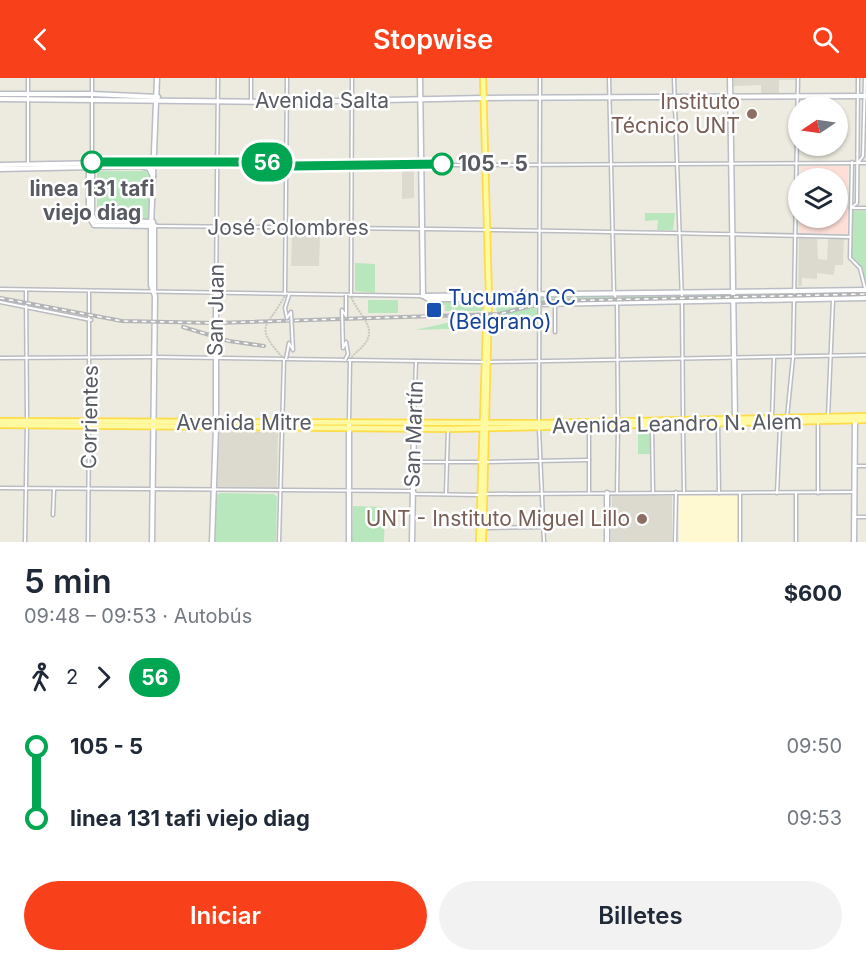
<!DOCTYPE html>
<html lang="es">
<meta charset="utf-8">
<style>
body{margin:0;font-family:Inter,sans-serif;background:#f2f2f3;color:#1f2937;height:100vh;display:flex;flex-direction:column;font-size:22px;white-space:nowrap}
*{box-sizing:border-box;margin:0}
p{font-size:20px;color:#747a83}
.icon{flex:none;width:33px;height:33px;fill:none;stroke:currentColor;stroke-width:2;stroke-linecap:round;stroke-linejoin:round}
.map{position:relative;height:464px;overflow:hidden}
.side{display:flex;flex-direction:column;background:#fff;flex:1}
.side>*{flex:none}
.badge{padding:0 12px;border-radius:20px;font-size:21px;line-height:39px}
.needle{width:39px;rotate:257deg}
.buttons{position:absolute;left:788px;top:18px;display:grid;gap:12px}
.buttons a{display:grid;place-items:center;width:60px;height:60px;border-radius:50%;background:#fff;box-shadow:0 2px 4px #0004;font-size:30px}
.map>.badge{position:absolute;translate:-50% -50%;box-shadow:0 0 0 3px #fff}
.legs{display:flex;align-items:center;gap:9px;height:66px;padding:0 24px;font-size:20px}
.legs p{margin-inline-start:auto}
.headline{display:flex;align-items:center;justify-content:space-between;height:102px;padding:0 24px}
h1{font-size:33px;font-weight:600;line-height:45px}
.action{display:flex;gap:12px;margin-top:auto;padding:12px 24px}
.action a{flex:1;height:69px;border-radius:36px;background:#f8411a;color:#fff;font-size:24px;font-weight:600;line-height:69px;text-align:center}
.action a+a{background:#f2f2f3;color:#1f2937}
ul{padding:0 24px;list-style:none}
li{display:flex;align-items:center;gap:21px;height:72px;font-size:22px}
li i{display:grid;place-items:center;width:9px;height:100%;margin:0 8px;background:currentColor}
li i::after{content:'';width:15px;height:15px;margin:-8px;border:4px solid;border-radius:50%;background:#fff}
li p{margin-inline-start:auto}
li:first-child i{background:linear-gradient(#0000 50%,currentColor 0)}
li:last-child i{background:linear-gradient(currentColor 50%,#0000 0)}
header{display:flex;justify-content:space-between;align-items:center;height:78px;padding:0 24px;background:#f8411a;color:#fff;font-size:27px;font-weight:600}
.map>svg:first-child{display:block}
</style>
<header><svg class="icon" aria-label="back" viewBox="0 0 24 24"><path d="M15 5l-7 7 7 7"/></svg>Stopwise<svg class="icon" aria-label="search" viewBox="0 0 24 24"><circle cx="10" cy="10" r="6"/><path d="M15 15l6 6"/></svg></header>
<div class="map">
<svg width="866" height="464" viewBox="0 0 866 464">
<rect width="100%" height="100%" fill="#edebdf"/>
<!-- commercial -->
<path fill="#fff9d2" d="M679,417L738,418V464H679Z"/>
<!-- education -->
<g fill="#dcdace">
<path d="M734,0H796V2H779V16H761V7L734,8Z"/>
<path d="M402,91H414V120L402,121Z"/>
<path d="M292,156H320L319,188H291Z"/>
<path d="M799,160L817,161L818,181L827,182L828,160H844L843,187H835L834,197L817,195V201L802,200V208H798Z"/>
<path d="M218,353L278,354L277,411L217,410Z"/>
<path d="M612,417L672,418V464H611Z"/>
</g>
<!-- medical -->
<path fill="#fddfd7" d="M801,88H848L847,156L799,155L800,140H837V100H801Z"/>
<!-- green -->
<g fill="#b8e7bd">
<rect x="97" y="93" width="53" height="48"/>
<path d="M852,133H866V208L863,205L862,190L851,179Z"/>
<path d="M645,135H675L673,152H657L658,142L645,143Z"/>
<path d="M355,185L375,186V215L355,213Z"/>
<path d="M798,214H865L866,218L797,219Z"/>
<path d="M733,215V221H686V216Z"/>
<path d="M738,215H793L792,220H739Z"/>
<path d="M616,216L618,221L542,224V218Z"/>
<path d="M681,216V221L622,222L621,217Z"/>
<path d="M500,221H536L537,239L501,240V235H497L496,226H500Z"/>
<rect x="368" y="222" width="30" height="13"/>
<path d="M483,223V233H445V227H441V223Z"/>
<path d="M460,242H479V250L415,252Z"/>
<path d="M651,349L652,376H638V350Z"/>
<path d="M220,415L274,416L277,419L276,464H215L216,418Z"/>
<path d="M353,428L383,429L382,435H385L384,464H352Z"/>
</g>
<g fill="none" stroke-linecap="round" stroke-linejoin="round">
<!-- street-tunnel -->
<g stroke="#c8c7c0" stroke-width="2" stroke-dasharray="2 1" stroke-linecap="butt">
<path d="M284,281C251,245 269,250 285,217"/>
<path d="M350,282C354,274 365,269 368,260C374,245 354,232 351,217"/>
</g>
<defs>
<g id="street">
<path d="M28,0V87"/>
<path d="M92,0V84"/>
<path d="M609,0L614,215L617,224L618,342"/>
<path d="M674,0L682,223L683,342"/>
<path d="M858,0L857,125L851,130L850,180L860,190L865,210"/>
<path d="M251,23V0"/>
<path d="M156,84H281L294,88L866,85"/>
<path d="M852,84L851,130H866"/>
<path d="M858,85L863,78L865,0"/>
<path d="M155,148C387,150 618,153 850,159"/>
<path d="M0,211L423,218"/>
<path d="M26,212L27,341"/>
<path d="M216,215L218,0"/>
<path d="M285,216L287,0"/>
<path d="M351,217L352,0"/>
<path d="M0,224L91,242"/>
<path d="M555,227V254"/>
<path d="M0,280L154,279L483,284"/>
<path d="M489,284L866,277"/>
<path d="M787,339L793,280L798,0"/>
<path d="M828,339L833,222"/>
<path d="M772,340L774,280"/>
<path d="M349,342L350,282"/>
<path d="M89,343V214"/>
<path d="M414,343L416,283"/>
<path d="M818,343V415"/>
<path d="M539,345L540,0"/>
<path d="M718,345L719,415"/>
<path d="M589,348V414"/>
<path d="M652,348L653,415"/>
<path d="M683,348L684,414"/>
<path d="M539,351L544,464"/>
<path d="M413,384H482"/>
<path d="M486,384L589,382"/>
<path d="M855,388H866"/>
<path d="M0,410L410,413L416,416L480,417"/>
<path d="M617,415L618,347"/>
<path d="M777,415L780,349L784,344"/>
<path d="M446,416L448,351"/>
<path d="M486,416L855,414"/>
<path d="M53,437L54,411"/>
<path d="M854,439H866"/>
<path d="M484,450L544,449"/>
<path d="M25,464L27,347"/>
<path d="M88,464L89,349"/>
<path d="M279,464L284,281"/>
<path d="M675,464L676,414"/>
<path d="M740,464V416"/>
<path d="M796,464V415"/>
</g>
<g id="secondary">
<path d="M420,0L423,218"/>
<path d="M730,0L735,341"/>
<path d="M0,16H92L158,19"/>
<path d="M0,21L287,24L483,20L866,18"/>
<path d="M0,87L155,84"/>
<path d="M89,88V138L94,147L155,148"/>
<path d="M92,88V137L95,143L153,144"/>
<path d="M0,91L140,88L149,90L153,98"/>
<path d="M154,214V147"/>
<path d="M423,218L866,212"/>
<path d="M424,218L428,221H485"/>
<path d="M539,226L866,220"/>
<path d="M349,345V464"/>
<path d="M152,464L155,218L151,207V148L157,0"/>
<path d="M212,464L216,349V215"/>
<path d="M412,464L414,349"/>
<path d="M607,464V415"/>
<path d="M854,464L855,343"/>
</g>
<g id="primary">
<path d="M0,343L539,345L866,338"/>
<path d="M0,347L448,351L866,342"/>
<path d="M479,464L487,218"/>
<path d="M483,464L489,222L483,0"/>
</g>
</defs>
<!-- street casing -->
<use href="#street" stroke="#babcc2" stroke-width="5"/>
<!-- secondary casing -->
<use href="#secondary" stroke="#babdc5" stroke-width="7"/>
<!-- primary casing -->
<use href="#primary" stroke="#fedc47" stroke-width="8"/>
<!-- street -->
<use href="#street" stroke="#fff" stroke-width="2"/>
<!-- secondary -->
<use href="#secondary" stroke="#fff" stroke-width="4"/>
<!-- primary -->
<use href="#primary" stroke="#fff9a2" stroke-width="4.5"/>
<defs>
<g id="rail">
<path d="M0,220L122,243L215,245L499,236L552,223L866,216"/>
<path d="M183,249L229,263L264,268"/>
</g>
</defs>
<!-- rail casing -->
<use href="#rail" stroke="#b3b4b5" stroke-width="4"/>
<!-- rail -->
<use href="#rail" stroke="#fff" stroke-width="1.5" stroke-dasharray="4.5" stroke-linecap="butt"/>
<defs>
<g id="street-bridge">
<path d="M286,281L289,265L293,272L291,234L287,240L285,230L289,217"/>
<path d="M345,282L348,276L346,264L343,270L342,232L346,238V217"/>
</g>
</defs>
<!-- street-bridge casing -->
<use href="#street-bridge" stroke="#babcc2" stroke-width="5" stroke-linecap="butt"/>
<!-- street-bridge -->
<use href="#street-bridge" stroke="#fff" stroke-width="2"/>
</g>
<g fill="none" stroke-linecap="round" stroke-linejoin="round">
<defs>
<path id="line-1" d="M92,84H281L294,88L442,86"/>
</defs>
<!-- line-1 casing -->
<use href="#line-1" stroke="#fff" stroke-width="14"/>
<!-- line-1 -->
<use href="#line-1" stroke="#00a651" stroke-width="9"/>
</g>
<!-- markers -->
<g fill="#8d6e63" stroke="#fff" stroke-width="2">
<circle cx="752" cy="36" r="6"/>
<circle cx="642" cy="441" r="6"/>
</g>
<g fill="#fff" stroke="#00a651" stroke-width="3">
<circle cx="92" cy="84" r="10"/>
<circle cx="442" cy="86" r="10"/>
</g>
<rect fill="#1a4fb4" stroke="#fff" stroke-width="2" x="426" y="224" width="16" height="16" rx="3"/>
<g text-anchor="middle" stroke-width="5" stroke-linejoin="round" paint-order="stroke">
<!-- street labels -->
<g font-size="21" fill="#585b62" stroke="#fff">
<text x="322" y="30">Avenida Salta</text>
<text x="288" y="157">José Colombres</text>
<text transform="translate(216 232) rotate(-89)" y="7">San Juan</text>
<text transform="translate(90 339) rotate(-89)" y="7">Corrientes</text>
<text x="244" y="352">Avenida Mitre</text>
<text transform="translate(677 346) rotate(-1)" y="7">Avenida Leandro N. Alem</text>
<text transform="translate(414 356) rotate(-88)" y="7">San Martín</text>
</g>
<!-- education labels -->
<g font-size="21" fill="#785e54" stroke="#fff" text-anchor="end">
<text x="740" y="31">Instituto<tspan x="740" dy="24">Técnico UNT</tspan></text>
<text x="630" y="448">UNT - Instituto Miguel Lillo</text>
</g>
<!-- stop labels -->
<g font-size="21" font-weight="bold" fill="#585b62" stroke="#fff" text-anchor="start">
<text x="458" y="93">105 - 5</text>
<text x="92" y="118" text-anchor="middle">linea 131 tafi<tspan x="92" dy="24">viejo diag</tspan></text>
</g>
<!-- transit labels -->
<g font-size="21" fill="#164399" stroke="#fff" text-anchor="start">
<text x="448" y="227">Tucumán CC<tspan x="448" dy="24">(Belgrano)</tspan></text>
</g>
</g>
</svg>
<div class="buttons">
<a><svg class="needle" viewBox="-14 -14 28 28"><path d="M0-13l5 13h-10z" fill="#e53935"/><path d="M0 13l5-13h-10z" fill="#747a83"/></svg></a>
<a><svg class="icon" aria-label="layers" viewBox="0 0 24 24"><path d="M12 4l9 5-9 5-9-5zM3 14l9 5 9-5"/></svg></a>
</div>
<b class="badge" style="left:267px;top:84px;background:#00a651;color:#fff">56</b>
</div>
<section class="side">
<div class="headline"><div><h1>5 min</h1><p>09:48 – 09:53 · Autobús</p></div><b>$600</b></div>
<div class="legs"><svg class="icon" aria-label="walk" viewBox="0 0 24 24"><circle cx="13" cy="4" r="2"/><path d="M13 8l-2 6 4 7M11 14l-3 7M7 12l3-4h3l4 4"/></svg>2<svg class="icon" aria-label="forward" viewBox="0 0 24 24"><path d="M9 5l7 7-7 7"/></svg><b class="badge" style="background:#00a651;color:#fff">56</b></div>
<ul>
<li><i style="color:#00a651"></i><b>105 - 5</b><p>09:50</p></li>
<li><i style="color:#00a651"></i><b>linea 131 tafi viejo diag</b><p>09:53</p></li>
</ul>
<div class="action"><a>Iniciar</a><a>Billetes</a></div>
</section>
